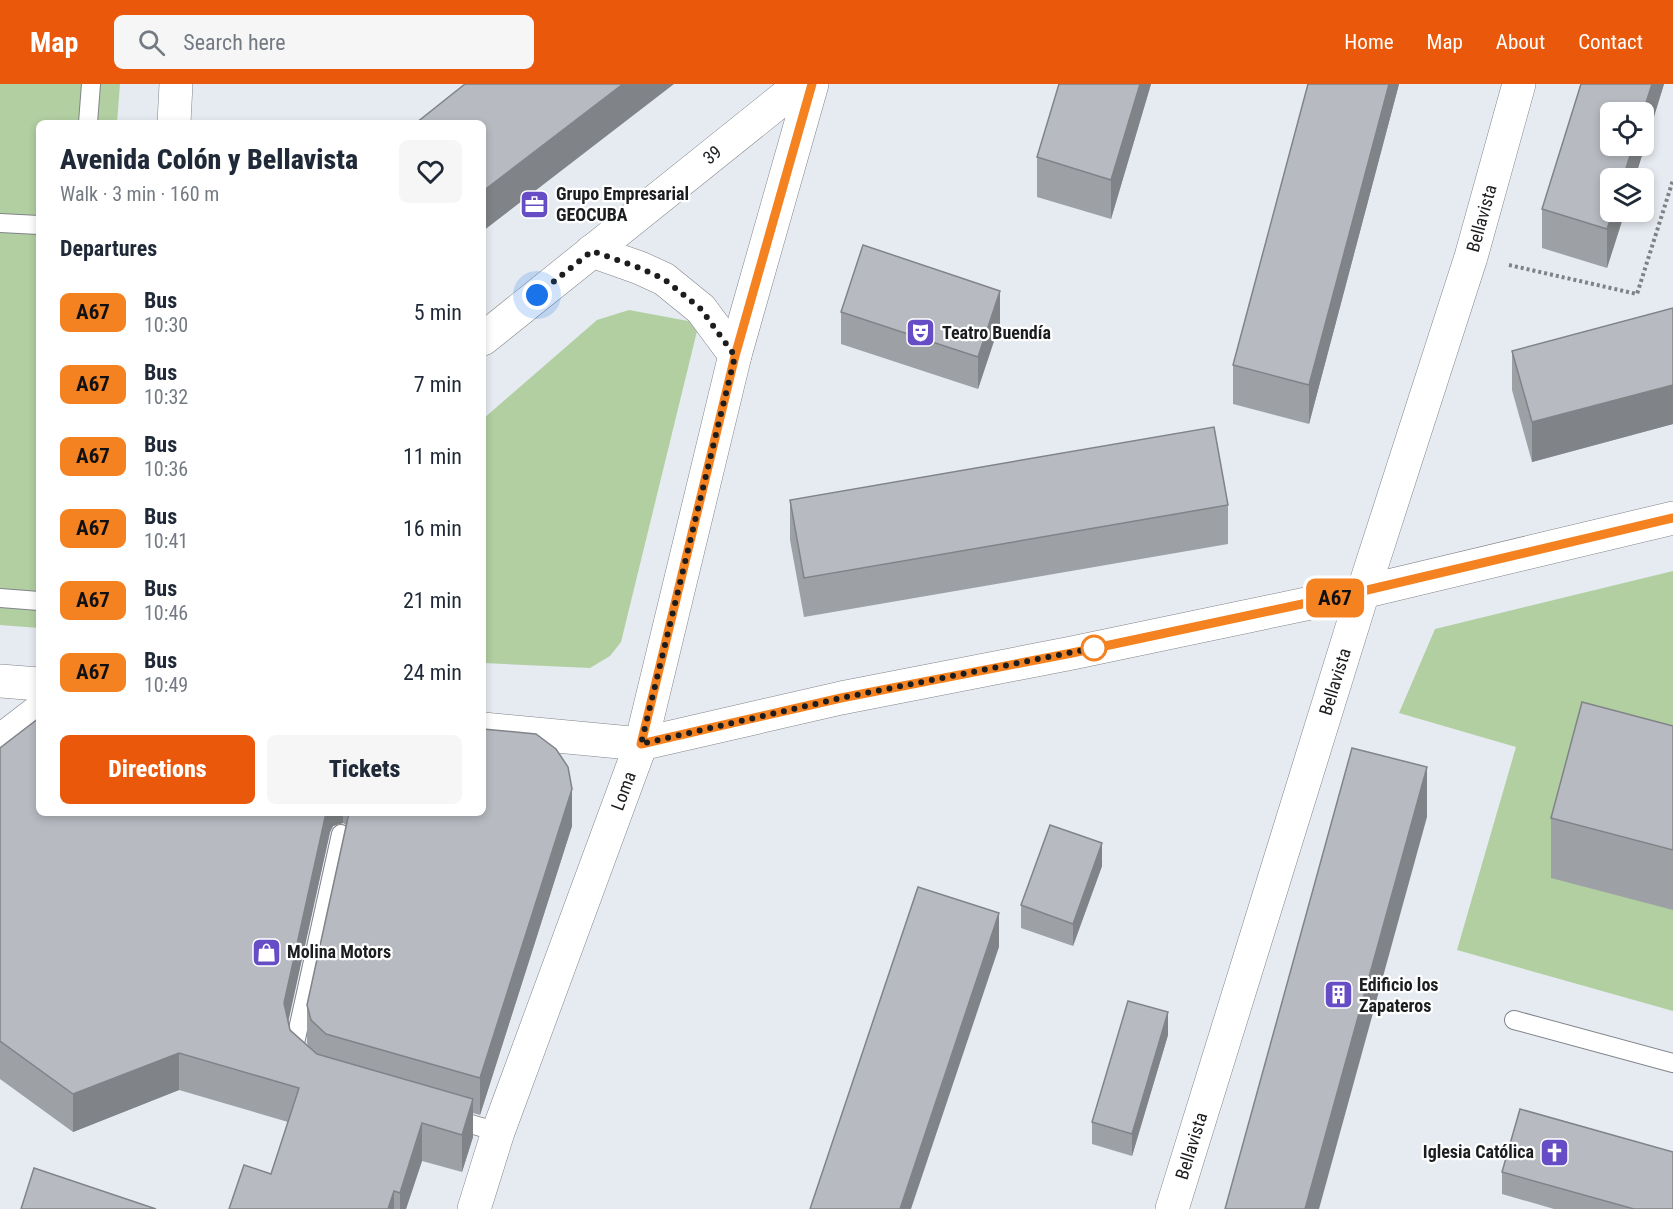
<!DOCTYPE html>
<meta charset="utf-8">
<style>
body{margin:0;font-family:"Roboto Condensed",sans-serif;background:#f6f6f7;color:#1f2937;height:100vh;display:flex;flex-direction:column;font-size:22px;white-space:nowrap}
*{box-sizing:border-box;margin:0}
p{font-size:20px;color:#747a83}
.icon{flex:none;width:33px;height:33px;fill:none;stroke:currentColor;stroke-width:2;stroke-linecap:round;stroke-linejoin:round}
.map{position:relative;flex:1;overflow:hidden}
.panel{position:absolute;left:36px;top:36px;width:450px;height:696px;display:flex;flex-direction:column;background:#fff;border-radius:9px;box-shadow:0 3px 9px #0003}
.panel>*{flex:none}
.badge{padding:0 12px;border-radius:9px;font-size:21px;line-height:39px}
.controls{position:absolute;left:1600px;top:18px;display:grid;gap:12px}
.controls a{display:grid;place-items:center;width:54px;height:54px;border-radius:9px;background:#fff;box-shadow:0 3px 9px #0003;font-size:30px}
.you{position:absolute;width:30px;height:30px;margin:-15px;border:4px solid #fff;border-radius:50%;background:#1a73e8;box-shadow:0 0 0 9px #1a73e833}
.map>.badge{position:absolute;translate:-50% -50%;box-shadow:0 0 0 3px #fff}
h2{padding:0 24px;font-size:22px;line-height:54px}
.round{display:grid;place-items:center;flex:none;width:63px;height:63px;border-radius:9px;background:#f6f6f7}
.headline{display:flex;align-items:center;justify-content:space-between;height:102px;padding:0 24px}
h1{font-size:28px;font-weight:800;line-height:45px}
.primary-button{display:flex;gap:12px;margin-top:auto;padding:12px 24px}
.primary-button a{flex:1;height:69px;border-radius:9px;background:#ea580c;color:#fff;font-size:24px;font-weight:800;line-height:69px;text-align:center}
.primary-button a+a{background:#f6f6f7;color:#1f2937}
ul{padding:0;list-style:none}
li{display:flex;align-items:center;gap:18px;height:72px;padding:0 24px}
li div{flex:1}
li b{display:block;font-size:22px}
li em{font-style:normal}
li .badge{min-width:66px;font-weight:700;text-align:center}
header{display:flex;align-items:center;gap:36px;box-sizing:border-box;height:84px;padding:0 30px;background:#ea580c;color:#fff}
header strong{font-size:28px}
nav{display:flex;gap:33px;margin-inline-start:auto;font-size:21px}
.search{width:420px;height:54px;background:#f6f6f7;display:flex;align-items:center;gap:15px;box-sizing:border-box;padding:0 21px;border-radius:9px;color:#747a83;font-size:22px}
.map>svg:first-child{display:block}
</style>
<header>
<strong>Map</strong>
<div class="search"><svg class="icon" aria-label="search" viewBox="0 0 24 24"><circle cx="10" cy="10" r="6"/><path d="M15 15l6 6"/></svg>Search here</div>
<nav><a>Home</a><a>Map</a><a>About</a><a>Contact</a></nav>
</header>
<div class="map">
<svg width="1673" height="1125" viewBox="0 0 1673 1125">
<rect width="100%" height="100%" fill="#e6ebf1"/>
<!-- green -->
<g fill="#b1cfa1">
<path d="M0,0H120L117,39H39V544L0,541Z"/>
<path d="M629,226L699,239L621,558L610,572L590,584L483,579V335L597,236Z"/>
<path d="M1673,487V927L1457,866L1516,663L1399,629L1435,545Z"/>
</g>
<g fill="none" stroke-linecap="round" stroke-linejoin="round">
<defs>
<g id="service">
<path d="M88,39L91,0"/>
<path d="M0,139L39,141"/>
<path d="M0,514L39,517"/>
<path d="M1514,936L1673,979"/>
<path d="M300,976L295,959L341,750"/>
<path d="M450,1034L498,1048"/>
</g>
<g id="minor">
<path d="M174,39L176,0"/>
<path d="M0,657L39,627"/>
<path id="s1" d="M1172,1125L1363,508L1471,173L1519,0"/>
</g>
<g id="tertiary">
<path d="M592,167L640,184L664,195L701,225L735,271"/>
<path id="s2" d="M483,255L801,0"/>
<path id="s3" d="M474,1125L498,1048L641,660L735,271L812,0"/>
</g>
<g id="secondary">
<path d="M0,597L39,600"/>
<path d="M483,645L641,660L841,614L1072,569L1363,508L1673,434"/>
</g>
</defs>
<!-- service casing -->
<use href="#service" stroke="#80848a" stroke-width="20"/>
<!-- minor casing -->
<use href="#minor" stroke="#80848a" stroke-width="34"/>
<!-- tertiary casing -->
<use href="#tertiary" stroke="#80848a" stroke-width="34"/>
<!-- secondary casing -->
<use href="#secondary" stroke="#80848a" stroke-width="34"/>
<!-- path -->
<path stroke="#7e8286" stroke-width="4" stroke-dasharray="3 3" stroke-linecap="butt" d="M1509,181L1637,210L1673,96"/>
<!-- service -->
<use href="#service" stroke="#fff" stroke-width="18"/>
<!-- minor -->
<use href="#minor" stroke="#fff" stroke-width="33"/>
<!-- tertiary -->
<use href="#tertiary" stroke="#fff" stroke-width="33"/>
<!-- secondary -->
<use href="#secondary" stroke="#fff" stroke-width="33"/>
</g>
<!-- wall -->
<g fill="#9da1a6" fill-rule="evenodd">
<path d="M1059,0H1151L1111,135L1037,113V73Z"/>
<path d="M1399,0L1309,340L1233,320V281Z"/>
<path d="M1581,0H1664L1607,184L1542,164V125Z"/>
<path d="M1673,224V340L1532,378L1512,306V267Z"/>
<path d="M841,228L1000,239L978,305L841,260Z"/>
<path d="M790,416L1228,421V460L804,533L790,456Z"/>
<path d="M1673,642V826L1551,794V734Z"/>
<path d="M0,664L39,729H483L572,742L480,1031L473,1029V1053L462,1088L422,1077L406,1125H229L271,1090L288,1038L179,1006L73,1048L0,995ZM343,739L346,741L307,921V959L308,962L290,946L288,937L330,748L333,742Z"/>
<path d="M1102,782L1073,862L1021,844V821Z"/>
<path d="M1168,951L1132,1072L1092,1060V1038Z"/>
<path d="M1502,1088L1673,1125H1554L1502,1110Z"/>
</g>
<!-- shaded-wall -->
<g fill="#808387">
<path d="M623,0H674L483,147V107Z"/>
<path d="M1140,0H1151L1111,135V96Z"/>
<path d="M1389,0H1399L1309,340V301Z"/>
<path d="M1652,0H1664L1635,94H1623L1633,62H1644L1643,28Z"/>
<path d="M1613,128H1625L1607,184V145Z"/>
<path d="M1000,207V239L978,305V273Z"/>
<path d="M1673,301V340L1532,378V338Z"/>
<path d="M1427,683V733L1319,1125H1305Z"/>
<path d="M572,705V742L480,1031V994Z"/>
<path d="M326,729H343V739L333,742L330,748L284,957V919Z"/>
<path d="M1102,759V782L1073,862V840Z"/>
<path d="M999,829V863L911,1125H900Z"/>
<path d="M1168,928V951L1132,1072V1050Z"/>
<path d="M179,969V1006L73,1048V1010Z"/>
<path d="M473,1015V1053L462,1088V1051Z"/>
<path d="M422,1039V1077L406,1125H400V1109Z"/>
<path d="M394,1107V1125H388Z"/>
</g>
<!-- building -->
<g fill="#b7bbc1" stroke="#808387" stroke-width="1.5">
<path d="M465,0H623L483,107V39H416Z"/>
<path d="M1059,0H1140L1111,96L1037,73Z"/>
<path d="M1308,0H1389L1309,301L1233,281Z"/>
<path d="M1581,0H1652L1643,28H1611V62H1633L1623,94H1611V128H1613L1607,145L1542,125Z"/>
<path d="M863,161L1000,207L978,273L841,228Z"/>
<path d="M1673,224V301L1532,338L1512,267Z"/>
<path d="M1214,343L1228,421L804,494L790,416Z"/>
<path d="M1582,618L1673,642V766L1551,734Z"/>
<path d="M39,634V729H326L284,919L290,946L317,970L473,1015L462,1051L422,1039L400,1109L394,1107L388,1125H229L244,1081L271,1090L299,1004L179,969L73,1010L0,957V664Z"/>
<path d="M483,645L536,650L556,665L568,683L572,705L480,994L326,950L311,936L307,921L349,729H483Z"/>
<path d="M1352,664L1427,683L1305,1125H1225Z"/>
<path d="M1050,741L1102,759L1073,840L1021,821Z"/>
<path d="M918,803L999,829L900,1125H810Z"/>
<path d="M1128,917L1168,928L1132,1050L1092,1038Z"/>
<path d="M1520,1025L1673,1068V1125H1634L1502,1088Z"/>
<path d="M34,1084L156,1125H21Z"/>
</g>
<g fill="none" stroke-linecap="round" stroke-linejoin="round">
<defs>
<path id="line" d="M812,0L735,272L641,660L841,614L1072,569L1363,507L1673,434"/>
</defs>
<!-- line casing -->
<use href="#line" stroke="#fff" stroke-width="14"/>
<!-- line -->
<use href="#line" stroke="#f58220" stroke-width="9"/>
<!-- walk -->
<path stroke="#1b1d1f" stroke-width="6" stroke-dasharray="0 10.8" d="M537,211L592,167L640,184L664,195L701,225L735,272L641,660L841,614L1094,564"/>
</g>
<!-- icons -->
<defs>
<symbol id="office-square" viewBox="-11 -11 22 22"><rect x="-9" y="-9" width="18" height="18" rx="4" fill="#664dc6" stroke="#fff"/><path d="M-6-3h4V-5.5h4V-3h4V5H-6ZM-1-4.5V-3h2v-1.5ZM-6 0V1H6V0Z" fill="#fff"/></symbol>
<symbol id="theatre-square" viewBox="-11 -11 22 22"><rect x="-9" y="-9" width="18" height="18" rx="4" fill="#664dc6" stroke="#fff"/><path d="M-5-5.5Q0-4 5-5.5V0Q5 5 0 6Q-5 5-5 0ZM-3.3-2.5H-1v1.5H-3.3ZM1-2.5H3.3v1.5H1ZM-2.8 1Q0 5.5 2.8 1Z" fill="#fff"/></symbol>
<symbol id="shop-square" viewBox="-11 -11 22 22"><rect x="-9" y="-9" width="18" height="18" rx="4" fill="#664dc6" stroke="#fff"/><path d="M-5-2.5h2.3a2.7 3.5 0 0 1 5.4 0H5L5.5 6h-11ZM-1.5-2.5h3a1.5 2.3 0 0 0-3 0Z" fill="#fff"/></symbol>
<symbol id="building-square" viewBox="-11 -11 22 22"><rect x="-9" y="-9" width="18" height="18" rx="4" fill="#664dc6" stroke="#fff"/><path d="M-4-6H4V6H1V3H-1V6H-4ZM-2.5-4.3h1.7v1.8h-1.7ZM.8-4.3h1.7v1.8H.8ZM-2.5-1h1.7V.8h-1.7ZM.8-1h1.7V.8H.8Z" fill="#fff"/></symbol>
<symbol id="church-square" viewBox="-11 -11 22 22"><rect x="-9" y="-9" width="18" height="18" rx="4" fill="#664dc6" stroke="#fff"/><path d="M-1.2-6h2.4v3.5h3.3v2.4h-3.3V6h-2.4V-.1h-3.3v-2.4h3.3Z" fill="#fff"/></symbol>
</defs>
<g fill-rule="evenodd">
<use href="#office-square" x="518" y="104" width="33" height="33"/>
<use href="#theatre-square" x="904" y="232" width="33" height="33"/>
<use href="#shop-square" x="250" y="852" width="33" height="33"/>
<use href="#building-square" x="1322" y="894" width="33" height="33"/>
<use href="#church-square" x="1538" y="1052" width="33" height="33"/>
</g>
<!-- markers -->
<circle fill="#fff" stroke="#f58220" stroke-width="3" cx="1094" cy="564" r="12"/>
<g text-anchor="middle" stroke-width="4.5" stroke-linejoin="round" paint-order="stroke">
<!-- street labels -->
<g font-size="18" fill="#1b1d1f" stroke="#fff">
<text dy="6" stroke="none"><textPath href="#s2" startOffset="294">39</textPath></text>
<text dy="6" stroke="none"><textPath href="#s1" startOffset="1038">Bellavista</textPath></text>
<text dy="6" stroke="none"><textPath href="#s1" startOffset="552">Bellavista</textPath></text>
<text dy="6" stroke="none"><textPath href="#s3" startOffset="444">Loma</textPath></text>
<text dy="6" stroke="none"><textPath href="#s1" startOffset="66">Bellavista</textPath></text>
</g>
<!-- poi labels -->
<g font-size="18" font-weight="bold" fill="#1b1d1f" stroke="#fff" text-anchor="start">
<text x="556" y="116">Grupo Empresarial<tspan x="556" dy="21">GEOCUBA</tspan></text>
<text x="942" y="255">Teatro Buendía</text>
<text x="287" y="874">Molina Motors</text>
<text x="1359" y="907">Edificio los<tspan x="1359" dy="21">Zapateros</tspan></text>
<text x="1534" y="1074" text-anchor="end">Iglesia Católica</text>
</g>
</g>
</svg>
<div class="controls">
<a><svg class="icon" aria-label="locate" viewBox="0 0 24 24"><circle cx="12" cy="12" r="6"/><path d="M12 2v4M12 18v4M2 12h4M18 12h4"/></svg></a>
<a><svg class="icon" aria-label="layers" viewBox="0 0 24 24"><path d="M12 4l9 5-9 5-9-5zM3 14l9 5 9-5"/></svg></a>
</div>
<div class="you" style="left:537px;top:211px"></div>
<b class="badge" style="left:1335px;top:514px;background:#f58220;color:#111">A67</b>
<section class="panel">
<div class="headline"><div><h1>Avenida Colón y Bellavista</h1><p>Walk · 3 min · 160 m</p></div><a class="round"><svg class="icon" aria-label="heart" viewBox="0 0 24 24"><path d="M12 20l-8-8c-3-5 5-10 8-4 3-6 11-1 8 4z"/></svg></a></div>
<h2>Departures</h2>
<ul>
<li><span class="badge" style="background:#f58220;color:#111">A67</span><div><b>Bus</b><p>10:30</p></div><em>5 min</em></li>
<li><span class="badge" style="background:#f58220;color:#111">A67</span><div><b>Bus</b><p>10:32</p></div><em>7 min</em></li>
<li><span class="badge" style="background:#f58220;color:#111">A67</span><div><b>Bus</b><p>10:36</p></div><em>11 min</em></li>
<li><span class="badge" style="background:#f58220;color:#111">A67</span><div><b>Bus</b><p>10:41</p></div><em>16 min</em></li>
<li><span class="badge" style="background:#f58220;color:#111">A67</span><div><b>Bus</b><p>10:46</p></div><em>21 min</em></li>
<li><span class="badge" style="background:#f58220;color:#111">A67</span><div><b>Bus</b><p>10:49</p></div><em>24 min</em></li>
</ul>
<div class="primary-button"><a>Directions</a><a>Tickets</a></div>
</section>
</div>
